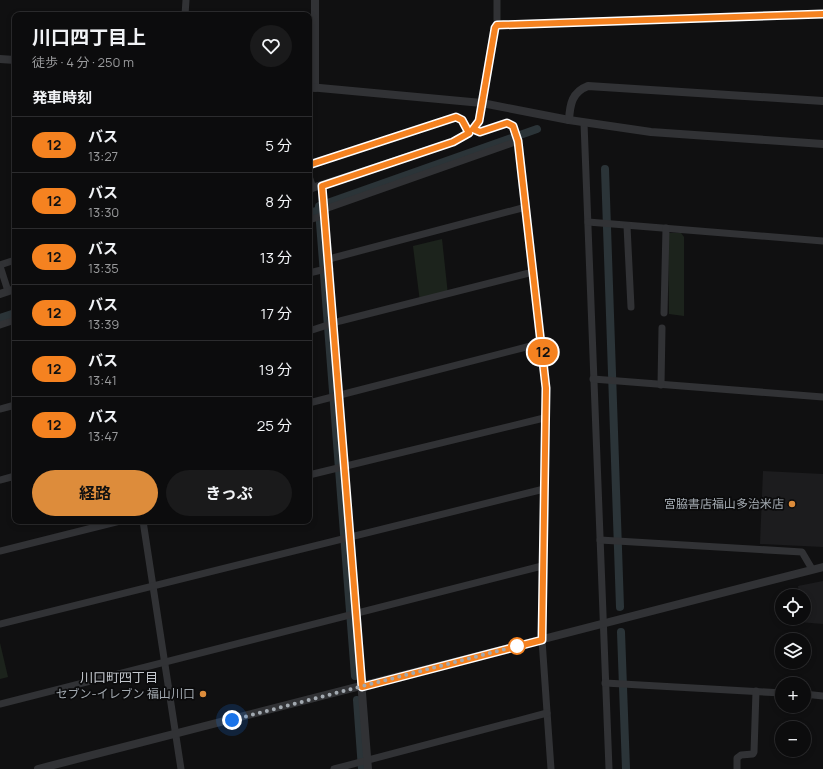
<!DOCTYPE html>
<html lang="ja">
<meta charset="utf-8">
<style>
body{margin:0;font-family:Manrope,"Noto Sans JP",sans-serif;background:#1a1a1b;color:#f1f3f6;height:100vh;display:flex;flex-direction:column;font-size:15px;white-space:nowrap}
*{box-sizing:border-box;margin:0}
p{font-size:13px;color:#9a9b9d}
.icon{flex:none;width:22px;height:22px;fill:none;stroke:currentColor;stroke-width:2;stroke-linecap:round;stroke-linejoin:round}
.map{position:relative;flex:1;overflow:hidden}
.drawer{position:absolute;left:12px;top:12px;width:300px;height:512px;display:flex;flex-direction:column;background:#0c0c0d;border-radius:8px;box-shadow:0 2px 6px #0003,0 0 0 1px #2c2c2e}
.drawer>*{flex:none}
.badge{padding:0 8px;border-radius:13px;font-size:14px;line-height:26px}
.fabs{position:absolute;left:775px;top:589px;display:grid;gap:8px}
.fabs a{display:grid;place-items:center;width:36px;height:36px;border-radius:50%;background:#0c0c0d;box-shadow:0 2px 6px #0003,0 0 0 1px #2c2c2e;font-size:20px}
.you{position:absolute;width:20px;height:20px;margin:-10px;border:3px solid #fff;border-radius:50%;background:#1a73e8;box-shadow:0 0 0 6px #1a73e833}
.map>.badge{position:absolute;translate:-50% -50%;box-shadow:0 0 0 2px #fff}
h2{padding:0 20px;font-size:15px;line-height:36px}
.round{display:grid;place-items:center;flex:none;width:42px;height:42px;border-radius:21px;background:#1a1a1b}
.overview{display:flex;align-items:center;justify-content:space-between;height:68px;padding:0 20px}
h1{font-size:19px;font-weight:700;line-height:30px}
.primary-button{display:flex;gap:8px;margin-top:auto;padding:8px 20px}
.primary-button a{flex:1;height:46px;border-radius:24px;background:#dd8c3b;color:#111;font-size:16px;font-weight:700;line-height:46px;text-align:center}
.primary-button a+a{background:#1a1a1b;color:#f1f3f6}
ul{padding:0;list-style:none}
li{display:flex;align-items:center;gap:12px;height:56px;padding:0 20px;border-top:1px solid #2c2c2e}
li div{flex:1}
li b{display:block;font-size:15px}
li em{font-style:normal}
li .badge{min-width:44px;font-weight:700;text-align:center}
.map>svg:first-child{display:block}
</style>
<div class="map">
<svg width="823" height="769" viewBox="0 0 823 769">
<rect width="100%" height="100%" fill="#101011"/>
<!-- built -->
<g fill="#1c1c1e">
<path d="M763,471L823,474V547L760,544Z"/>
<path d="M823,581V624L799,622V618H804V596H799L798,586Z"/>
</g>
<!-- green -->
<g fill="#1c231c">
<path d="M668,233H681L684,237V316L669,314Z"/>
<path d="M442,239L448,295L420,302L413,246Z"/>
<path d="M0,643L8,677L0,679Z"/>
</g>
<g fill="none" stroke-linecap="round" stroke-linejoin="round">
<!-- canal -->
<g stroke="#2b3438" stroke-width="8">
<path d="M605,169L620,607"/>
<path d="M319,210L355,676"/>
<path d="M309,213L319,210V206L537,129"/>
<path d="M0,318L15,313"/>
<path d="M621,632L626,769"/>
<path d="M357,700L362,769"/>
</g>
<!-- minor -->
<g stroke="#313235" stroke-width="7">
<path d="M497,0V25"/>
<path d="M185,15L186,0"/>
<path d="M584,123L609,769"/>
<path d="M473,129L480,132L507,123L513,126L518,141L546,388L542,640L551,769"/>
<path d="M309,165L456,117L462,120L469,133"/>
<path d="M309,176L313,188"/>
<path d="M325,209L518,141"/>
<path d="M309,220L325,215"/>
<path d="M588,222L823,241"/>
<path d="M627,226L631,307"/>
<path d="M329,259L526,207"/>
<path d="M0,265L15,260"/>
<path d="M0,266L8,291"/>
<path d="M309,273L330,268"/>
<path d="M664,313L666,228"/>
<path d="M0,325L15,320"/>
<path d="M309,331L340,321L533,272"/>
<path d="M593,379L823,397"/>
<path d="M661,385L662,328"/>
<path d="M309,403L542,343"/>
<path d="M0,409L15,405"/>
<path d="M309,475L544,418"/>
<path d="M0,480L15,476"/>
<path d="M143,521L181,769"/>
<path d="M600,540L802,552L812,569"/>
<path d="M0,551L120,521"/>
<path d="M0,624L544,489"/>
<path d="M605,683L782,693"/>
<path d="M804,694L823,696"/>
<path d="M0,704L542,566"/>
<path d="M334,769L547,713"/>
<path d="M737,769V758L741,755L753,754L754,752L756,691"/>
</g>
<!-- tertiary -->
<g stroke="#313235" stroke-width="8">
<path d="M315,0V88"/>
<path d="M0,59L15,60"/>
<path d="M309,87L482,103L569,120L651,132L823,144"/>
<path d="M569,120C570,104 572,92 588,86L823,101"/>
<path d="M322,186L368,769"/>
<path d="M309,189L453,142L469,133L479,121L495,28L497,25L823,14"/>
<path d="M0,294L15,289"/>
<path d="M38,769L823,567"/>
</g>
</g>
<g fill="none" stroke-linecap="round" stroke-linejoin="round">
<defs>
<path id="line" d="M309,165L456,117L462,120L469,133L453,142L322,186L362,687L542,640L546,388L518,141L513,126L507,123L480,132L473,129L479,121L495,28L497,25L823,14"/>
</defs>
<!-- line casing -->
<use href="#line" stroke="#fff" stroke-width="9"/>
<!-- line -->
<use href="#line" stroke="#f58220" stroke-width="6"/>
<!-- walk -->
<path stroke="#a2a9b0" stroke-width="4" stroke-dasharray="0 7.2" d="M232,720L517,646"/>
</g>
<!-- markers -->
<g fill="#dd8c3b" stroke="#0b0b0c" stroke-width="1.5">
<circle cx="792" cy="504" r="4"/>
<circle cx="203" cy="694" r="4"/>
</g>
<circle fill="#fff" stroke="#f58220" stroke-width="2" cx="517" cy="646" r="8"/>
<g text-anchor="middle" stroke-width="3.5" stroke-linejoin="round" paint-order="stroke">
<!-- poi labels -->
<g font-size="12" fill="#a2a9b0" stroke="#0b0b0c" text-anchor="end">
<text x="784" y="508">宮脇書店福山多治米店</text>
<text x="195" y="698">セブン-イレブン 福山川口</text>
</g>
<!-- neighbourhood labels -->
<g font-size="13" fill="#c3c7cd" stroke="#0b0b0c">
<text x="119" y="682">川口町四丁目</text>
</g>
</g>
</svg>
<div class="fabs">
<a><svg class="icon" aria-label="locate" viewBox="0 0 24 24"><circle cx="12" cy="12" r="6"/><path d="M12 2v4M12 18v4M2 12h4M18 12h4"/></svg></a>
<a><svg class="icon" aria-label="layers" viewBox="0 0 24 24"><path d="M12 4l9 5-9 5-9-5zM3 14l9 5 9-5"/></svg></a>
<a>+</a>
<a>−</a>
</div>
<div class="you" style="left:232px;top:720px"></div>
<b class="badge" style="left:543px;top:352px;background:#f58220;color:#111">12</b>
<section class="drawer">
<div class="overview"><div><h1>川口四丁目上</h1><p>徒歩 · 4 分 · 250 m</p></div><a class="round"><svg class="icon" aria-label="heart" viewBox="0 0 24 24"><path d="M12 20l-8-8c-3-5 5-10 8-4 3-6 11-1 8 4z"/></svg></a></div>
<h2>発車時刻</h2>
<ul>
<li><span class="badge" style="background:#f58220;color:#111">12</span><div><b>バス</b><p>13:27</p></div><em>5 分</em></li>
<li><span class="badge" style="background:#f58220;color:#111">12</span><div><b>バス</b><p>13:30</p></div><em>8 分</em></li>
<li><span class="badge" style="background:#f58220;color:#111">12</span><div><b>バス</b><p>13:35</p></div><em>13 分</em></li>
<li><span class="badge" style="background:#f58220;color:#111">12</span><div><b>バス</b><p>13:39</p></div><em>17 分</em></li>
<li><span class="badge" style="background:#f58220;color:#111">12</span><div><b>バス</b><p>13:41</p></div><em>19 分</em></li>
<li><span class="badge" style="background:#f58220;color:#111">12</span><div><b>バス</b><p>13:47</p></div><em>25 分</em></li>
</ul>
<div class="primary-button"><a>経路</a><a>きっぷ</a></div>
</section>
</div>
